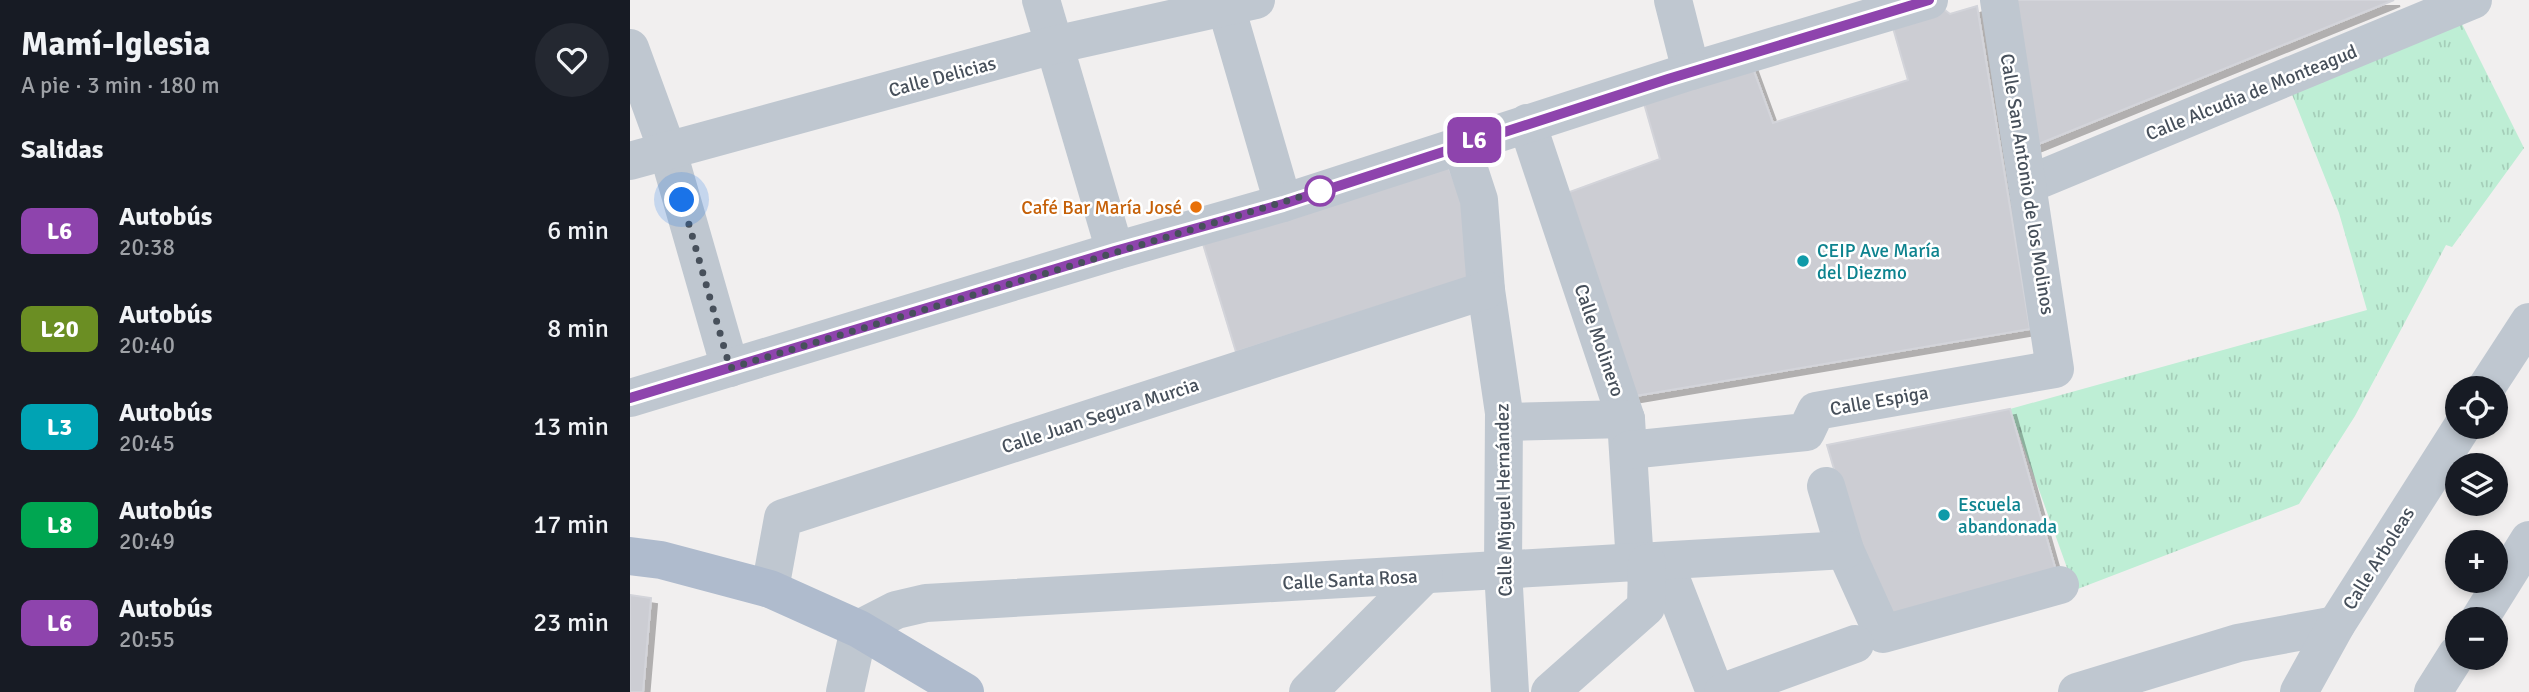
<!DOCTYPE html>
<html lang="es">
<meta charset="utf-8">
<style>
body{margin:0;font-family:Signika,sans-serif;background:#242831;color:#f1f3f6;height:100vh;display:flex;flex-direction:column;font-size:26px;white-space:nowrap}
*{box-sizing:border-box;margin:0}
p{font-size:23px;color:#9ea1a6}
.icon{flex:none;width:38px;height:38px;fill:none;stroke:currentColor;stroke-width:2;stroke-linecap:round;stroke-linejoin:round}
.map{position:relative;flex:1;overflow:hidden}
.panel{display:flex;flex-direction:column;background:#171b24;width:630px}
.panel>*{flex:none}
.badge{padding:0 14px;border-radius:10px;font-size:24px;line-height:46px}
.controls{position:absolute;left:1815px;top:376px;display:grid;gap:14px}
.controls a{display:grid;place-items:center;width:63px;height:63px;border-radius:50%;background:#171b24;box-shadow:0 4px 10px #0003;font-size:35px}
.you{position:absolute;width:35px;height:35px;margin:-18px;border:5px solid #fff;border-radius:50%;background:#1a73e8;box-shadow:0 0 0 10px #1a73e833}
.map>.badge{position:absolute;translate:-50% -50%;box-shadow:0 0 0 4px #fff}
h2{padding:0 21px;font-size:26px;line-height:63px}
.round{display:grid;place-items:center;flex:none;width:74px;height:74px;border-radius:37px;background:#242831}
.headline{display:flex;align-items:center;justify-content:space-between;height:119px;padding:0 21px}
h1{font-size:33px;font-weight:700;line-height:52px}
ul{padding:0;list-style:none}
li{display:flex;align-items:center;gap:21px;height:98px;padding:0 21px}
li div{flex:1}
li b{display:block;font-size:26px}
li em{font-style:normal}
li .badge{min-width:77px;font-weight:700;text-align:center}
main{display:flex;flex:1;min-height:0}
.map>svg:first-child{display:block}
</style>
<main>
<section class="panel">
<div class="headline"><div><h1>Mamí-Iglesia</h1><p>A pie · 3 min · 180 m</p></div><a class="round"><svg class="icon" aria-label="heart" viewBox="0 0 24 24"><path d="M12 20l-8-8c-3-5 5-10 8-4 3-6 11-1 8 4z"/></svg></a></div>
<h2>Salidas</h2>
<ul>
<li><span class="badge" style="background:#8e44ad;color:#fff">L6</span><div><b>Autobús</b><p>20:38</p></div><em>6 min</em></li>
<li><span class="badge" style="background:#6b8e23;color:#fff">L20</span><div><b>Autobús</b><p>20:40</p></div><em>8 min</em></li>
<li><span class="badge" style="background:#00a3b4;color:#fff">L3</span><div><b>Autobús</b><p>20:45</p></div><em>13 min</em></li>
<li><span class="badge" style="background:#00a651;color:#fff">L8</span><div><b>Autobús</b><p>20:49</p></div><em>17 min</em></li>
<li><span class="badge" style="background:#8e44ad;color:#fff">L6</span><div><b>Autobús</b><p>20:55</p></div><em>23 min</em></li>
</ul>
</section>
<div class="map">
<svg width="1899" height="692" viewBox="0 0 1899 692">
<defs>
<pattern id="park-tufts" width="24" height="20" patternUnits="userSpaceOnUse" patternTransform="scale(1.75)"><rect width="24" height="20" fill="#beeed5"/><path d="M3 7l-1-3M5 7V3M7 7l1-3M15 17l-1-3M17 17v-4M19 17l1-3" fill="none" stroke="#a5ceb9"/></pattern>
<filter id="shadow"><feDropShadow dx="6" dy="6" stdDeviation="0" flood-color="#0004"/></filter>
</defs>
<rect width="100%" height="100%" fill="#f1efef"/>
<!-- park -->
<path fill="url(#park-tufts)" d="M1831,22L1894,148L1822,247L1816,245L1725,416L1669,504L1445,590L1380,409L1737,310L1709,213L1661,92Z"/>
<!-- building -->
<g fill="#cccdd3" stroke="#d3d4da" stroke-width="2" filter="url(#shadow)">
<path d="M1383,0H1764L1406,145Z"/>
<path d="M1347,6L1400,329L1005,396L934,194L1030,159L1013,100L1121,63L1143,123L1278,80L1261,21L1311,7L1320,14Z"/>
<path d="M818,166L834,205L841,277L606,352L573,244Z"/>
<path d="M1380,409L1430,585L1250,627L1197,445Z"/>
<path d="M0,595L21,598L13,692H0Z"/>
</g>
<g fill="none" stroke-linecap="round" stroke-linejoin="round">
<!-- minor -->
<g stroke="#bfc7d0" stroke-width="38">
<path d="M411,0L485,251"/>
<path d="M594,0L653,203"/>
<path d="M1043,0L1061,71"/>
<path d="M0,48L38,152L100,368"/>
<path d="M897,123L996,419L1005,564"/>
<path d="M831,145L849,200L856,290L874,413L873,570L880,692"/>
<path d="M0,161L424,45L626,0"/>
<path d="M1399,184L1843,0"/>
<path d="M1856,388L1899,322"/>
<path d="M0,398L485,251L653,203L1061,71L1299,0"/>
<path d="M874,422L996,419"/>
<path d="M999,450L1176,432L1186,411L1425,369L1369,0"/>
<path d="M1196,486L1215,550L1253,634L1430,585"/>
<path d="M1034,561L1085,692"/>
<path d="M140,589L153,518L856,290"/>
<path d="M1849,620L1899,540"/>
<path d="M215,692L229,629L266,610L296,603L1215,550"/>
<path d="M678,692L794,575"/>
<path d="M920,692L1016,607L1017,563"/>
<path d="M1093,692L1225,644"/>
<path d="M1447,692L1608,643L1706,625"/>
<path d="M1669,692L1706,625L1832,427"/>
<path d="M1803,692L1827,654"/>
</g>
<!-- major -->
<path stroke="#afbbcd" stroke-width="38" d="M0,556L31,560L140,589L229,629L335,692"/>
</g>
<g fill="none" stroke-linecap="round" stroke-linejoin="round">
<defs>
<path id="line" d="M0,398L485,251L653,204L1038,79L1299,0"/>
</defs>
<!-- line casing -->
<use href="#line" stroke="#fff" stroke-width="16"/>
<!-- line -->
<use href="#line" stroke="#8e44ad" stroke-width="10"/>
<!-- walk -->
<path stroke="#47505b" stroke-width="7" stroke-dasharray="0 12.6" d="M52,200L100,368L690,191"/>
</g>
<!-- markers -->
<circle fill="#fff" stroke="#8e44ad" stroke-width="3.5" cx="690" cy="191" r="14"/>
<circle fill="#e8710a" stroke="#fff" stroke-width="2.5" cx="566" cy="207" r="7"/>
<g fill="#0f9aa8" stroke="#fff" stroke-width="2.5">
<circle cx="1173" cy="261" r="7"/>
<circle cx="1314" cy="515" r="7"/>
</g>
<g text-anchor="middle" stroke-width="5" stroke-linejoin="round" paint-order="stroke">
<!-- street labels -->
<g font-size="19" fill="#47505b" stroke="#fff">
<text transform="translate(312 76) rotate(-15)" y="7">Calle Delicias</text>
<text transform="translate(1621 92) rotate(-22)" y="7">Calle Alcudia de Monteagud</text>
<text transform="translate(1398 184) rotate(81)" y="7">Calle San Antonio de los Molinos</text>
<text transform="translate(970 340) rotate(71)" y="7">Calle Molinero</text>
<text transform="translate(1249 400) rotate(-10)" y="7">Calle Espiga</text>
<text transform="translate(470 415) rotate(-18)" y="7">Calle Juan Segura Murcia</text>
<text transform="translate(873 500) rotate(-91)" y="7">Calle Miguel Hernández</text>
<text transform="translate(1748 558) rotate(-58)" y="7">Calle Arboleas</text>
<text transform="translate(720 579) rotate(-3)" y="7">Calle Santa Rosa</text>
</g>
<!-- food labels -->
<g font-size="19" fill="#c56008" stroke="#fff" text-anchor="end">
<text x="552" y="214">Café Bar María José</text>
</g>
<!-- culture labels -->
<g font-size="19" fill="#0d838f" stroke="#fff" text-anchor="start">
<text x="1187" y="257">CEIP Ave María<tspan x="1187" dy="22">del Diezmo</tspan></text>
<text x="1328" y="511">Escuela<tspan x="1328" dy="22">abandonada</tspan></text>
</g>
</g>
</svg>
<div class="controls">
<a><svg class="icon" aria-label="locate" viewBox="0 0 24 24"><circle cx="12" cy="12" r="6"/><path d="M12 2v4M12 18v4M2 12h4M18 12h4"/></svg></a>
<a><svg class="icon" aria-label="layers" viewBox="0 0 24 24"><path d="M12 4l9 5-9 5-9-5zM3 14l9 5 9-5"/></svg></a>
<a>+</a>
<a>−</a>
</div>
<div class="you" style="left:52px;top:200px"></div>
<b class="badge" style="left:844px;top:140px;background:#8e44ad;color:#fff">L6</b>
</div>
</main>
